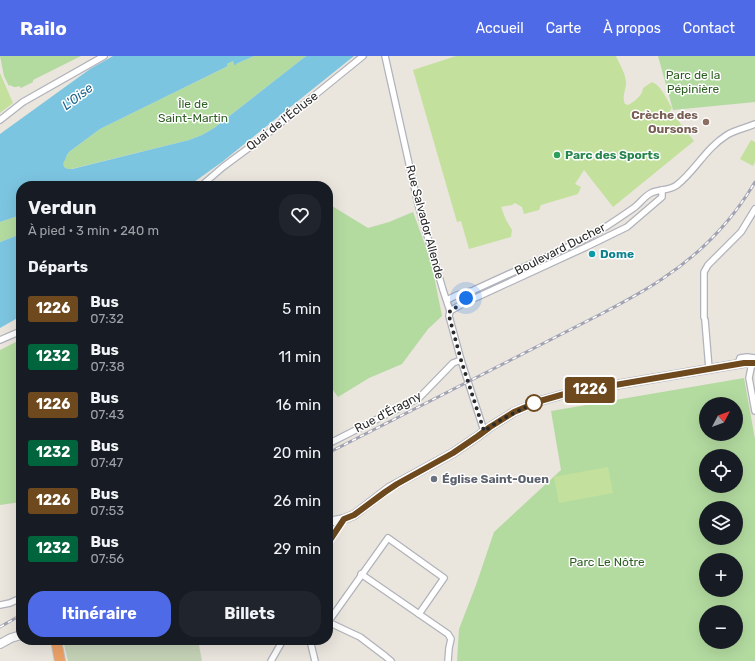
<!DOCTYPE html>
<html lang="fr">
<meta charset="utf-8">
<style>
body{margin:0;font-family:Rubik,sans-serif;background:#20242c;color:#f1f3f6;height:100vh;display:flex;flex-direction:column;font-size:15px;white-space:nowrap}
*{box-sizing:border-box;margin:0}
p{font-size:13px;color:#9ea1a6}
.icon{flex:none;width:22px;height:22px;fill:none;stroke:currentColor;stroke-width:2;stroke-linecap:round;stroke-linejoin:round}
.map{position:relative;flex:1;overflow:hidden}
.sheet{position:absolute;left:16px;top:125px;width:317px;height:464px;display:flex;flex-direction:column;background:#171b24;border-radius:16px;box-shadow:0 4px 16px #0002}
.sheet>*{flex:none}
.badge{padding:0 8px;border-radius:3px;font-size:14px;line-height:26px}
.needle{width:26px;rotate:49deg}
.controls{position:absolute;left:699px;top:341px;display:grid;gap:8px}
.controls a{display:grid;place-items:center;width:44px;height:44px;border-radius:50%;background:#171b24;box-shadow:0 4px 16px #0002;font-size:20px}
.you{position:absolute;width:20px;height:20px;margin:-10px;border:3px solid #fff;border-radius:50%;background:#1a73e8;box-shadow:0 0 0 6px #1a73e833}
.map>.badge{position:absolute;translate:-50% -50%;box-shadow:0 0 0 2px #fff}
h2{padding:0 12px;font-size:15px;line-height:36px}
.round{display:grid;place-items:center;flex:none;width:42px;height:42px;border-radius:16px;background:#20242c}
.summary{display:flex;align-items:center;justify-content:space-between;height:68px;padding:0 12px}
h1{font-size:19px;font-weight:700;line-height:30px}
.button{display:flex;gap:8px;margin-top:auto;padding:8px 12px}
.button a{flex:1;height:46px;border-radius:16px;background:#4f6ae6;color:#fff;font-size:16px;font-weight:700;line-height:46px;text-align:center}
.button a+a{background:#20242c;color:#f1f3f6}
ul{padding:0;list-style:none}
li{display:flex;align-items:center;gap:12px;height:48px;padding:0 12px}
li div{flex:1}
li b{display:block;font-size:15px}
li em{font-style:normal}
li .badge{min-width:44px;font-weight:700;text-align:center}
header{display:flex;align-items:center;gap:24px;box-sizing:border-box;height:56px;padding:0 20px;background:#4f6ae6;color:#fff}
header strong{font-size:19px}
nav{display:flex;gap:22px;margin-inline-start:auto;font-size:14px}
.map>svg:first-child{display:block}
</style>
<header>
<strong>Railo</strong>
<nav><a>Accueil</a><a>Carte</a><a>À propos</a><a>Contact</a></nav>
</header>
<div class="map">
<svg width="755" height="605" viewBox="0 0 755 605">
<rect width="100%" height="100%" fill="#eae5dd"/>
<!-- green -->
<g fill="#b3dba0" fill-rule="evenodd">
<path d="M0,0H81L33,24V26L21,32L19,30C16,32 13,31 10,29L9,30L4,20Z"/>
<path d="M254,0H306L214,72L202,79L189,84L71,113H67L63,110V106L69,96L100,73L228,10L227,8L233,5L236,8Z"/>
<path d="M658,0H755V46L673,54Z"/>
<path d="M332,150L368,172L389,166L413,156L431,205L442,260L428,273L402,308L369,322L338,341L328,327V152Z"/>
<path d="M21,159V178L0,186V166Z"/>
<path d="M21,284V446L0,449V294L18,285Z"/>
<path d="M744,322L755,383V605H457L459,573L476,529L494,476L561,414L551,355ZM706,348H736V378H706ZM706,400H736V430H706ZM706,452H736V482H706ZM706,504H736V534H706ZM706,556H736V586H706Z"/>
</g>
<!-- cemetery -->
<path fill="#c4d2b6" d="M63,584H198L202,605H68Z"/>
<!-- pitch -->
<g fill="#c3e19d">
<path d="M456,0H616C620,9 626,18 626,28C625,35 622,42 625,48L628,49C634,46 643,39 643,32L652,26C661,29 667,44 672,52L670,54L694,85L613,151L584,114L575,128L581,131L578,138L541,149L539,154L524,158L522,151L515,147L512,149L501,151L506,164L512,174L511,181L469,193L461,165L457,166L413,14Z"/>
<path d="M0,17L13,47L0,57Z"/>
<path d="M751,84L755,86V106L753,110L740,103Z"/>
<path d="M608,411L613,437L559,447L554,421Z"/>
</g>
<!-- water -->
<g fill="#7cc5e1">
<path d="M113,0H254L236,8L235,10L233,5L227,8L228,10L100,73L69,96L67,99L63,108C64,113 68,113 72,113L189,84L202,79L214,72L306,0H354L222,106L194,126L189,130H135L134,127L131,125L108,130H21V159L0,166V78L90,13Z"/>
<path d="M21,178V260L0,272V186Z"/>
</g>
<g fill="none" stroke-linecap="round" stroke-linejoin="round">
<defs>
<g id="minor">
<path d="M385,0L418,148L443,234L450,255L449,260L461,304L484,375"/>
<path d="M0,64L23,46L104,0"/>
<path d="M201,130L223,111L262,82L363,0"/>
<path d="M447,244L457,239L471,235"/>
<path d="M462,248L468,238L474,234L583,184C601,175 618,163 635,151C640,147 645,140 651,137C659,133 669,135 677,129C695,115 706,92 727,79C735,74 746,72 755,68"/>
<path d="M450,255L462,248L586,191L627,171L662,141V134"/>
<path d="M704,261V216L708,209L741,176L755,153"/>
<path d="M705,264L709,313"/>
<path d="M0,284L21,275"/>
<path d="M752,307L749,322L755,355"/>
<path d="M738,308L740,302L747,301L755,302"/>
<path d="M328,388L419,342L453,307L461,304"/>
<path d="M328,487L344,463"/>
<path d="M361,518L448,578L451,583L449,592L448,605"/>
<path d="M0,549L10,547L21,542"/>
<path d="M328,566L360,581L385,600L391,605"/>
<path d="M329,566L331,562L388,482L444,522L419,558"/>
<path d="M310,584L315,605"/>
<path d="M271,605L283,584"/>
</g>
<g id="secondary">
<path d="M328,466L344,463L354,459L389,432L453,397L478,380L490,371L514,356L540,345L568,337L744,307H755"/>
<path d="M0,588L11,582L21,579"/>
</g>
<path id="motorway" d="M56,584L60,605"/>
</defs>
<!-- minor casing -->
<use href="#minor" stroke="#b1b3bc" stroke-width="8"/>
<!-- secondary casing -->
<use href="#secondary" stroke="#b1b3bc" stroke-width="10"/>
<!-- motorway casing -->
<use href="#motorway" stroke="#c3c3c3" stroke-width="12"/>
<!-- minor -->
<use href="#minor" stroke="#fff" stroke-width="5.5"/>
<!-- secondary -->
<use href="#secondary" stroke="#fff" stroke-width="8"/>
<!-- motorway -->
<use href="#motorway" stroke="#eca266" stroke-width="10"/>
<defs>
<g id="rail">
<path d="M328,397L601,258C622,247 643,236 662,223C700,198 732,165 755,126"/>
<path d="M0,571L21,559"/>
</g>
</defs>
<!-- rail casing -->
<use href="#rail" stroke="#a1a3b2" stroke-width="3"/>
<!-- rail -->
<use href="#rail" stroke="#fff" stroke-width="1.5" stroke-dasharray="4.5" stroke-linecap="butt"/>
</g>
<g fill="none" stroke-linecap="round" stroke-linejoin="round">
<defs>
<path id="line" d="M328,487L344,463L354,459L385,436L397,428L453,397L478,380L490,371L514,356L540,345L568,337L744,307H755"/>
</defs>
<!-- line casing -->
<use href="#line" stroke="#fff" stroke-width="9"/>
<!-- line -->
<use href="#line" stroke="#6e491e" stroke-width="6"/>
<!-- walk -->
<path stroke="#2a2a2a" stroke-width="4" stroke-dasharray="0 7.2" d="M466,242L462,248L450,255L449,260L461,304L484,375L504,362L536,346L534,347"/>
</g>
<!-- markers -->
<circle fill="#8d6e63" stroke="#fff" stroke-width="1.5" cx="706" cy="66" r="4"/>
<circle fill="#2e9e5b" stroke="#fff" stroke-width="1.5" cx="557" cy="99" r="4"/>
<circle fill="#0f9aa8" stroke="#fff" stroke-width="1.5" cx="592" cy="198" r="4"/>
<circle fill="#fff" stroke="#6e491e" stroke-width="2" cx="534" cy="347" r="8"/>
<circle fill="#6b7280" stroke="#fff" stroke-width="1.5" cx="434" cy="423" r="4"/>
<g text-anchor="middle" stroke-width="3" stroke-linejoin="round" paint-order="stroke">
<!-- park labels -->
<g font-size="12" fill="#2e5f22" stroke="#fff">
<text x="693" y="23">Parc de la<tspan x="693" dy="14">Pépinière</tspan></text>
<text x="193" y="52">Île de<tspan x="193" dy="14">Saint-Martin</tspan></text>
<text x="607" y="510">Parc Le Nôtre</text>
</g>
<!-- education labels -->
<g font-size="12" font-weight="bold" fill="#785e54" stroke="#fff" text-anchor="end">
<text x="698" y="63">Crèche des<tspan x="698" dy="14">Oursons</tspan></text>
</g>
<!-- street labels -->
<g font-size="12" fill="#2a2a2a" stroke="#fff">
<text transform="translate(282 65) rotate(-38)" y="4">Quai de l'Écluse</text>
<text transform="translate(425 166) rotate(75)" y="4">Rue Salvador Allende</text>
<text transform="translate(560 193) rotate(-27)" y="4">Boulevard Ducher</text>
<text transform="translate(388 356) rotate(-28)" y="4">Rue d'Éragny</text>
</g>
<!-- leisure labels -->
<g font-size="12" font-weight="bold" fill="#27864d" stroke="#fff" text-anchor="start">
<text x="565" y="103">Parc des Sports</text>
</g>
<!-- culture labels -->
<g font-size="12" font-weight="bold" fill="#0d838f" stroke="#fff" text-anchor="start">
<text x="600" y="202">Dome</text>
</g>
<!-- worship labels -->
<g font-size="12" font-weight="bold" fill="#5b616d" stroke="#fff" text-anchor="start">
<text x="442" y="427">Église Saint-Ouen</text>
</g>
<!-- water labels -->
<g font-size="13" font-style="italic" fill="#1c648b" stroke="#fff">
<text transform="translate(77 40) rotate(-37)" y="5">L'Oise</text>
</g>
</g>
</svg>
<div class="controls">
<a><svg class="needle" viewBox="-14 -14 28 28"><path d="M0-13l5 13h-10z" fill="#e53935"/><path d="M0 13l5-13h-10z" fill="#9ea1a6"/></svg></a>
<a><svg class="icon" aria-label="locate" viewBox="0 0 24 24"><circle cx="12" cy="12" r="6"/><path d="M12 2v4M12 18v4M2 12h4M18 12h4"/></svg></a>
<a><svg class="icon" aria-label="layers" viewBox="0 0 24 24"><path d="M12 4l9 5-9 5-9-5zM3 14l9 5 9-5"/></svg></a>
<a>+</a>
<a>−</a>
</div>
<div class="you" style="left:466px;top:242px"></div>
<b class="badge" style="left:590px;top:334px;background:#6e491e;color:#fff">1226</b>
<section class="sheet">
<div class="summary"><div><h1>Verdun</h1><p>À pied · 3 min · 240 m</p></div><a class="round"><svg class="icon" aria-label="heart" viewBox="0 0 24 24"><path d="M12 20l-8-8c-3-5 5-10 8-4 3-6 11-1 8 4z"/></svg></a></div>
<h2>Départs</h2>
<ul>
<li><span class="badge" style="background:#6e491e;color:#fff">1226</span><div><b>Bus</b><p>07:32</p></div><em>5 min</em></li>
<li><span class="badge" style="background:#00643c;color:#fff">1232</span><div><b>Bus</b><p>07:38</p></div><em>11 min</em></li>
<li><span class="badge" style="background:#6e491e;color:#fff">1226</span><div><b>Bus</b><p>07:43</p></div><em>16 min</em></li>
<li><span class="badge" style="background:#00643c;color:#fff">1232</span><div><b>Bus</b><p>07:47</p></div><em>20 min</em></li>
<li><span class="badge" style="background:#6e491e;color:#fff">1226</span><div><b>Bus</b><p>07:53</p></div><em>26 min</em></li>
<li><span class="badge" style="background:#00643c;color:#fff">1232</span><div><b>Bus</b><p>07:56</p></div><em>29 min</em></li>
</ul>
<div class="button"><a>Itinéraire</a><a>Billets</a></div>
</section>
</div>
